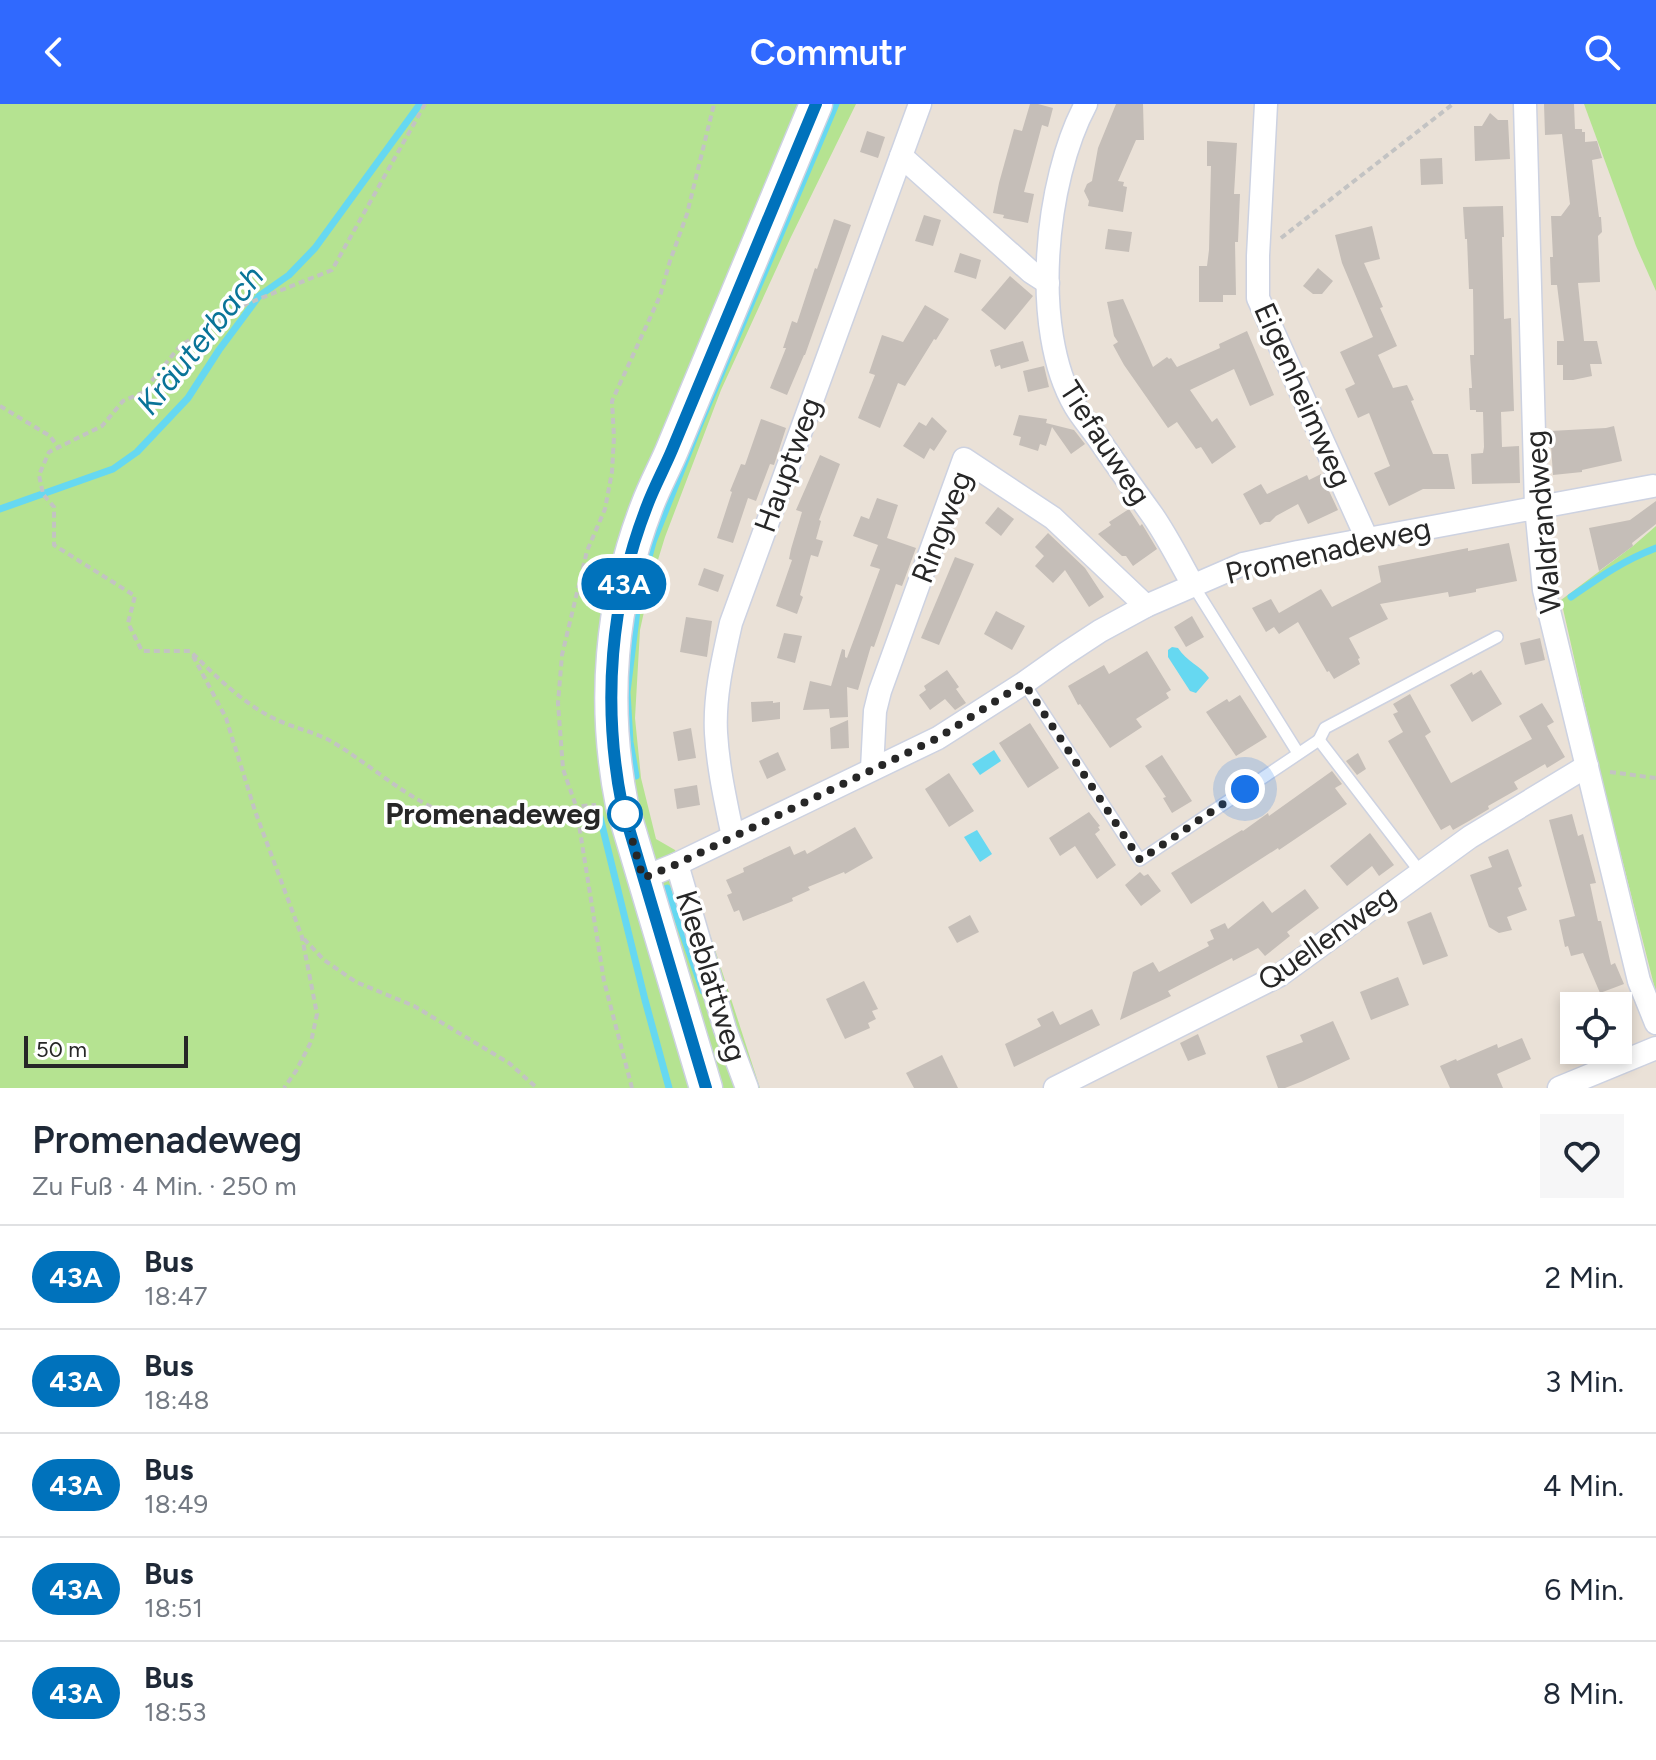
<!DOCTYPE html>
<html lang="de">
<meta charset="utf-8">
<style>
body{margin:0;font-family:Figtree,sans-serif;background:#f6f6f7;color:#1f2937;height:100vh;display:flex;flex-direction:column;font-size:30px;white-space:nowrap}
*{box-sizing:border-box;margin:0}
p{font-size:26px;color:#747a83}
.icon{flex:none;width:44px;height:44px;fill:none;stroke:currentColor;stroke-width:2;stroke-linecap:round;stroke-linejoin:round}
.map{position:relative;height:984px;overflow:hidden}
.sheet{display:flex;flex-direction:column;background:#fff;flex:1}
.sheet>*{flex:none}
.badge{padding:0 16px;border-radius:26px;font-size:28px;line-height:52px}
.buttons{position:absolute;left:1560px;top:888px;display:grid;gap:16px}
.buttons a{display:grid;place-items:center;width:72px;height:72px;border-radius:0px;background:#fff;box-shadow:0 4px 12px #0003;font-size:40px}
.scale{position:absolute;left:24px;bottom:20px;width:164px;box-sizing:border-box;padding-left:8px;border:4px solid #272727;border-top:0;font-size:22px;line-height:28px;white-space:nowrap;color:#272727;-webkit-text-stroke:6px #fff;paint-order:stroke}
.you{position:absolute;width:40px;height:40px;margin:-20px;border:6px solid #fff;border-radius:50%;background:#1a73e8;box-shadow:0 0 0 12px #1a73e833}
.map>.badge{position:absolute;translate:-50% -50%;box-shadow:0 0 0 4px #fff}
.round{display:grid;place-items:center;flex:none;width:84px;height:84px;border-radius:0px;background:#f6f6f7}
.overview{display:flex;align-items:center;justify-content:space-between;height:136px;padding:0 32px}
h1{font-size:38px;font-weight:600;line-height:60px}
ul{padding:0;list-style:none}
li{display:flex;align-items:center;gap:24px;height:104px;padding:0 32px;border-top:2px solid #e0e1e3}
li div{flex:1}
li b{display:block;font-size:30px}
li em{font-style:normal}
li .badge{min-width:88px;font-weight:700;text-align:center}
header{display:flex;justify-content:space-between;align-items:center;height:104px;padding:0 32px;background:#3069fe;color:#fff;font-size:36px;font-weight:600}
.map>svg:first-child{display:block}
</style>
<header><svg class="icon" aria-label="back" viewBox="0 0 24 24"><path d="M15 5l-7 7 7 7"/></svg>Commutr<svg class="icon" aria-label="search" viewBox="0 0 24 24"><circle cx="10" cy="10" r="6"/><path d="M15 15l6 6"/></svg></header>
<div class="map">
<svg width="1656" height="984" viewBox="0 0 1656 984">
<rect width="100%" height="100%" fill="#eae1d7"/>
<!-- green -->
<g fill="#b5e391">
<path d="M0,0H856L790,135L721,286L665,433L649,485L640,526L635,614L641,674L656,735L675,746L694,781L760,984H0Z"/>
<path d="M1584,0H1656V187L1636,142Z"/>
<path d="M1656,422V889L1599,664L1561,496L1633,442Z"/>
</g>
<!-- water -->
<g fill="#66d8f1">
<path d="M1172,543L1178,544C1187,558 1200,561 1209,574L1196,589L1190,587L1168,553V546Z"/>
<path d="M994,646L1001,657L980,671L972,660Z"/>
<path d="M977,726L992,750L980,758L964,733Z"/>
</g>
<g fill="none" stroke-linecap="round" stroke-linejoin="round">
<!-- stream -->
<g stroke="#66d8f1" stroke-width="7">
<path d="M0,405L113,365L137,348L188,294L219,246L259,192L289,171L315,144L420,0"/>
<path d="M1571,493C1600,473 1622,457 1656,444"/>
<path d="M636,672L630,638L627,588L639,490L653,438L700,320L836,0"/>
<path d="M600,713L645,896L669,984"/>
<path d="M667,784L703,887"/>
</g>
</g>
<!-- building -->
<g fill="#c5beb8">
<path d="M1030,0H1038L1053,4L1048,23L1042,21L1024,88L1034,90L1028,119L1003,114L1004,111L993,109L999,79L1014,25L1022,27Z"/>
<path d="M1116,0H1143L1144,36H1136L1118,77L1124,78L1123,82L1127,83L1123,108L1088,102L1089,97L1084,87L1087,80L1092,77L1098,44Z"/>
<path d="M1544,0H1574L1575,25H1582V28H1585V38L1597,37L1602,54L1592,56L1599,113H1601L1602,128L1598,132L1600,178L1578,179L1584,237H1597L1602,260H1590L1592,272L1573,276H1563V261H1557V237H1564L1557,181H1551L1550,153H1553L1551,112H1561L1570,100L1562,30L1545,31Z"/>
<path d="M1490,9L1498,16H1508L1510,55L1475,57L1474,22H1482Z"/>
<path d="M867,27L885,33L878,54L860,48Z"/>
<path d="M1207,37L1237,39L1234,90H1240L1238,138H1235L1236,191H1223V198H1199V162H1207L1209,146L1211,62H1207Z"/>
<path d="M1442,54L1443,80L1421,81L1420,55Z"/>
<path d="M1503,102L1504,133H1502L1504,215L1511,214L1514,307L1501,308L1502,343L1519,342L1520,379L1472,380L1471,350L1483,349L1484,343L1483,308H1476V306H1470L1469,284H1472L1470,251H1474L1473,185H1469L1467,135H1465L1463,103Z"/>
<path d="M924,111L941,116L933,142L915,137Z"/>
<path d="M834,115L851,121L805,251H804L787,291L770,284L786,244H783L792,217L797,219L815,164L817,165Z"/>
<path d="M1372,122L1380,155L1364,159L1383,203L1380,204L1397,242L1378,251L1393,284L1407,281L1414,296L1411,297L1433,350H1448L1455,385H1423L1389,402L1374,369L1390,362L1369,309L1358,314L1345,285L1355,280L1340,248L1373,233L1342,159L1335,131Z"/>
<path d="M1108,125L1132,128L1129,148L1105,145Z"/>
<path d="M960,149L981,156L976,175L954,168Z"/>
<path d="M1318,164L1333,177L1322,190H1313L1303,182Z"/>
<path d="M1010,172L1033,192L1005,226L981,206Z"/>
<path d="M1123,195L1153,263L1167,253L1169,255L1171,254L1177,263L1220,244L1219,240L1247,227L1274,291L1250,302L1234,265L1190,286L1212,318L1217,314L1236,343L1212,360L1201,343L1196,345L1177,318L1168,324L1124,261L1113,241L1118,238L1114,232L1107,198Z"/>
<path d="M925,201L949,215L936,236L934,235L905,282L898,279L880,324L858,314L875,271L869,269L882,231L903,238Z"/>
<path d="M1023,237L1029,257L1001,265L1000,261L995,263L990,246Z"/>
<path d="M1044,262L1049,283L1028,288L1023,267Z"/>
<path d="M1019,311L1047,315L1046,319L1074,326L1085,340L1071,350L1052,323L1046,342L1040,340L1038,347L1019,341L1021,333L1013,331Z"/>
<path d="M932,313L947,327L934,347L930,344L924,355L903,342L919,318L926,322Z"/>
<path d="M761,315L786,324L774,361L770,360L756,397L748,394L733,439L717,434L732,388L730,387L741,360L745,361Z"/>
<path d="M1614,322L1622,357L1582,366V368L1553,371L1550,327L1606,324Z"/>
<path d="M820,351L840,360L819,416L821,417L816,435L823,437L818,453L811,451L800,491L803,493L797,510L776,502L792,456L789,455L791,445L802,408L796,406Z"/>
<path d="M1321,370L1338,406L1308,420L1298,400L1276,412L1270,418H1265L1260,421L1243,390L1261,380L1267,390L1307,371L1309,376Z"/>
<path d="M877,394L898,401L887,434L916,444L902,482L896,480L874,543L871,542L858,586L847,583L848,613L830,614L829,605L803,606L810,577L831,582L842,545L845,546V553L847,554L880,465L870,462L878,441L853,432L861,412L869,415Z"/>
<path d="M1656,397V420L1632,439L1633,442L1599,467L1589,424L1630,416Z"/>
<path d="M998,403L1014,415L1001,432L985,419Z"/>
<path d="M1129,405L1140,422L1142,420L1157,445L1133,462L1126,452H1122L1098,430L1111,421L1109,418Z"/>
<path d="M1048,429L1085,464L1104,493L1089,503L1065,466L1053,479L1035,462L1044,452L1035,443Z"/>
<path d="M1509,439L1517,477L1476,485V488L1449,493L1448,488L1380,500L1388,515L1349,534L1360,554L1358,555L1360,560L1334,575L1329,567L1327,568L1298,518L1279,530L1274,523L1266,528L1252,504L1271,495L1279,509L1321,485L1332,503L1381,478L1378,462L1468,444V447Z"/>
<path d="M955,453L974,460L939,541L921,534Z"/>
<path d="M704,464L724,471L718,488L698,481Z"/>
<path d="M996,507L1025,522L1012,546L984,530Z"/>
<path d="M1192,512L1204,533L1186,543L1174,523Z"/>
<path d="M686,513L712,517L707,553L680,548Z"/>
<path d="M784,529L802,532L795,559L777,554Z"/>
<path d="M1540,534L1545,556L1525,561L1520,539Z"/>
<path d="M1147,547L1171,586L1166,589L1169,594L1136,615L1142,623L1110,644L1080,600L1078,601L1068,582L1104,561L1109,570Z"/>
<path d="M947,566L959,583L956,585L966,599L955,606L945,595L930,606L919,591L926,586L924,582Z"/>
<path d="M1481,566L1502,600L1472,618L1450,581L1472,568L1473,571Z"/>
<path d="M1410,590L1431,628L1425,632L1451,679L1532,635L1519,612L1542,599L1554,618L1547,622L1565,653L1547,664L1545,660L1514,678L1518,685L1488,702L1489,705L1469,717L1453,726L1450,721L1441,726L1388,637L1403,628L1393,610L1398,608L1393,600Z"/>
<path d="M1240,591L1267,633L1236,652L1206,608L1227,595L1229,598Z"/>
<path d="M773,597V599L780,598V615L752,618L751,598Z"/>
<path d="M848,616L849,644L831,645L830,624Z"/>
<path d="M1030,619L1059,664L1028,684L999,639Z"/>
<path d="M691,624L696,654L678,657L673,628Z"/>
<path d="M778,648L786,666L767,675L759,657Z"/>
<path d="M1358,649L1366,665L1357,671L1346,657Z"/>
<path d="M1162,651L1192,697L1172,709L1163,694L1166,693L1145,662Z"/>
<path d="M1332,667L1342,680L1335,684L1347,700L1279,746L1278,744L1191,800L1171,769L1242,726L1243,727L1268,709L1269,712Z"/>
<path d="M949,669L974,707L949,723L925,685Z"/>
<path d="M697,681L700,701L677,705L674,685Z"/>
<path d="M1089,708L1100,722L1098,723L1100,726L1095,730L1116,761L1097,775L1075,742L1060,752L1049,734Z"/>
<path d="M1572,710L1578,732L1583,730L1587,745L1596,779L1590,780L1598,817H1601L1611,861L1615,859L1624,880L1600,889L1583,849L1571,852L1568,842L1565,843L1559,816L1575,812L1549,716Z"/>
<path d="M855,723L873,754L845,770L844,768L808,783L810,786L792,794L793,797L743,817L739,806L734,808L727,791L732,789L726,776L744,768L743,764L790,742L794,751L805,746L807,750Z"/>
<path d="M1370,729L1394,761L1379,772L1372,762L1347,782L1330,762Z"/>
<path d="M1508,745L1522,782L1518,784L1527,806L1507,813L1512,826L1499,829L1489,823L1470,771L1492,763L1488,753Z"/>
<path d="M1140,768L1144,772L1148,770L1161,787L1141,802L1125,781Z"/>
<path d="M1305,785L1319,804L1287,828L1290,832L1265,852L1258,844L1233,857L1232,854L1168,887L1171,892L1120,916L1133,868L1153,858L1159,868L1209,842L1207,838L1214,835L1210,826L1225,819L1228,825L1263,797L1272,809Z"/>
<path d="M1431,808L1448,852L1423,861L1407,818Z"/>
<path d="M970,811L979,828L957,839L948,823Z"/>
<path d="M1398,873L1409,901L1371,916L1360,888Z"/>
<path d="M864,877L878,905L872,907L876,915L868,919L870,924L845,935L826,895Z"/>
<path d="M1092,905L1100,921L1014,963L1005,940L1041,922L1037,915L1053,907L1060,921Z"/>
<path d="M1333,917L1350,955L1303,977L1285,984H1278L1266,952L1303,938L1300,931Z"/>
<path d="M1198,930L1206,950L1188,957L1180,939Z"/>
<path d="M1522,934L1531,955L1497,970L1503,984H1450L1440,962L1456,955L1457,957L1497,940L1498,944Z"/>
<path d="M942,951L958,984H914L906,969Z"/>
</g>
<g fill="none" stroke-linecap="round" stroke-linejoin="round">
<defs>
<g id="lane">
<path d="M1193,481L1298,649"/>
<path d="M1024,579L1140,756L1319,636L1421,769"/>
<path d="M1319,636L1325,624L1497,533"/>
</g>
<g id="street">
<path d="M1086,0C1045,76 1030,225 1075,302C1082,314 1092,325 1100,337C1117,362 1135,387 1153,412C1168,434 1180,458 1193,481"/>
<path d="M1266,0L1258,152V194L1367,435"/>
<path d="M1525,0L1536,403L1544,486L1639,877L1656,919"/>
<path d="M901,52L1031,168L1048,179"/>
<path d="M872,665L875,607L880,587L964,355L1053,414L1146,502"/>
<path d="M733,733C726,699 718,664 716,629C714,592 723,555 731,519L920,0"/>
<path d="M677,760L725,925L747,984"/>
<path d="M643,774L677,760L938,634L1024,579L1065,550L1100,527L1146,502L1243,460L1298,448L1653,382"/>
<path d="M1055,984L1280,871L1470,733L1587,662"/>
<path d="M1559,984L1656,944"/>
</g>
<path id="secondary" d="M706,984L622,701C602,601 610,498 647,402C654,383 664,365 672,346L816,0"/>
</defs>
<!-- lane casing -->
<use href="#lane" stroke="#cdd2e1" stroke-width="14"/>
<!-- street casing -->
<use href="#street" stroke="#cdd2e1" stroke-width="25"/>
<!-- secondary casing -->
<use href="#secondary" stroke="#cdd2e1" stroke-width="35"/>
<!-- path -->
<g stroke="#c3c3c3" stroke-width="4" stroke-dasharray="6 4" stroke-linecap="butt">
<path d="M425,0L332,166L246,200L180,242L142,289L123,297L102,322L49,348L39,371L43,390L54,403V441L135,492L128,519L142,547H190C216,572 242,599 275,615C292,623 310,627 327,635C378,663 426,717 488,718C523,719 560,702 596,701"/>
<path d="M1281,134L1453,0"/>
<path d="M0,302L50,332L58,343"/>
<path d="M193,552L226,614L255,707L302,833L317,910L311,938L296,967L284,984"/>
<path d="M1610,668L1656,674"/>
<path d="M304,835L324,856L356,878L414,902L509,959L537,984"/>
<path d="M632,984L604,877L576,702L563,665L558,599L562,551L587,447L605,405L612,368L614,333L612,297L660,192L670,157L687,110L714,0"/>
</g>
<!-- lane -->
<use href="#lane" stroke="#fff" stroke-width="11"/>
<!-- street -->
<use href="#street" stroke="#fff" stroke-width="22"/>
<!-- secondary -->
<use href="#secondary" stroke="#fff" stroke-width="32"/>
</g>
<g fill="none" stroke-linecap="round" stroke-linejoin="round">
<defs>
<path id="line" d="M706,984L622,701C602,601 610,497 647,402C654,383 664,365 672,346L816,0"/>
</defs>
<!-- line casing -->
<use href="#line" stroke="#fff" stroke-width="18"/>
<!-- line -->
<use href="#line" stroke="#0072bc" stroke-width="12"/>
<!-- walk -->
<path stroke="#272727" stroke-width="8" stroke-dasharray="0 14.4" d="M625,710L643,774L677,760L938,634L1024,579L1140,756L1245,685"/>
</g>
<!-- markers -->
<circle fill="#fff" stroke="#0072bc" stroke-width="4" cx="625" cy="710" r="16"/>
<g text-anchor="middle" stroke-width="7" stroke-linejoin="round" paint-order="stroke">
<!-- street labels -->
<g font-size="30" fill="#272727" stroke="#fff">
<text transform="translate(1303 291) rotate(66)" y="10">Eigenheimweg</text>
<text transform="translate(1105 339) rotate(57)" y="10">Tiefauweg</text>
<text transform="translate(788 361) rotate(-70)" y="10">Hauptweg</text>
<text transform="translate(1543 418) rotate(-95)" y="10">Waldrandweg</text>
<text transform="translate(942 423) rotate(-69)" y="10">Ringweg</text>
<text transform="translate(1328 447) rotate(-13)" y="10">Promenadeweg</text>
<text transform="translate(1327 834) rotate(-35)" y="10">Quellenweg</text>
<text transform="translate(711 872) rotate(73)" y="10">Kleeblattweg</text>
</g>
<!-- stop labels -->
<g font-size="30" font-weight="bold" fill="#272727" stroke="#fff" text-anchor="end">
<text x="601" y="720">Promenadeweg</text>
</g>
<!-- water labels -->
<g font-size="32" font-style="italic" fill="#097498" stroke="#fff">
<text transform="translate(200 236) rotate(-51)" y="11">Kräuterbach</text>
</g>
</g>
</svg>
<div class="buttons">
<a><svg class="icon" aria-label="locate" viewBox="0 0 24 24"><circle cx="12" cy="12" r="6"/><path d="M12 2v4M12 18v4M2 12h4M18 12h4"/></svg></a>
</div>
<div class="scale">50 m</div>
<div class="you" style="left:1245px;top:685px"></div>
<b class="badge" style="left:624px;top:480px;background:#0072bc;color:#fff">43A</b>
</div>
<section class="sheet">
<div class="overview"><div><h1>Promenadeweg</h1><p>Zu Fuß · 4 Min. · 250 m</p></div><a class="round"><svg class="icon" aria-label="heart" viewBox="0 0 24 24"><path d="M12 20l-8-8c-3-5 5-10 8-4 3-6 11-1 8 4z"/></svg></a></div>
<ul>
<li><span class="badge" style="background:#0072bc;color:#fff">43A</span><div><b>Bus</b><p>18:47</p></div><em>2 Min.</em></li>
<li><span class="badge" style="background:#0072bc;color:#fff">43A</span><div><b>Bus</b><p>18:48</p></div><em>3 Min.</em></li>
<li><span class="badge" style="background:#0072bc;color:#fff">43A</span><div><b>Bus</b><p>18:49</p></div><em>4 Min.</em></li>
<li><span class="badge" style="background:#0072bc;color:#fff">43A</span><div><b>Bus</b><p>18:51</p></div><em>6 Min.</em></li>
<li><span class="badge" style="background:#0072bc;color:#fff">43A</span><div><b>Bus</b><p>18:53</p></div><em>8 Min.</em></li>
</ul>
</section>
